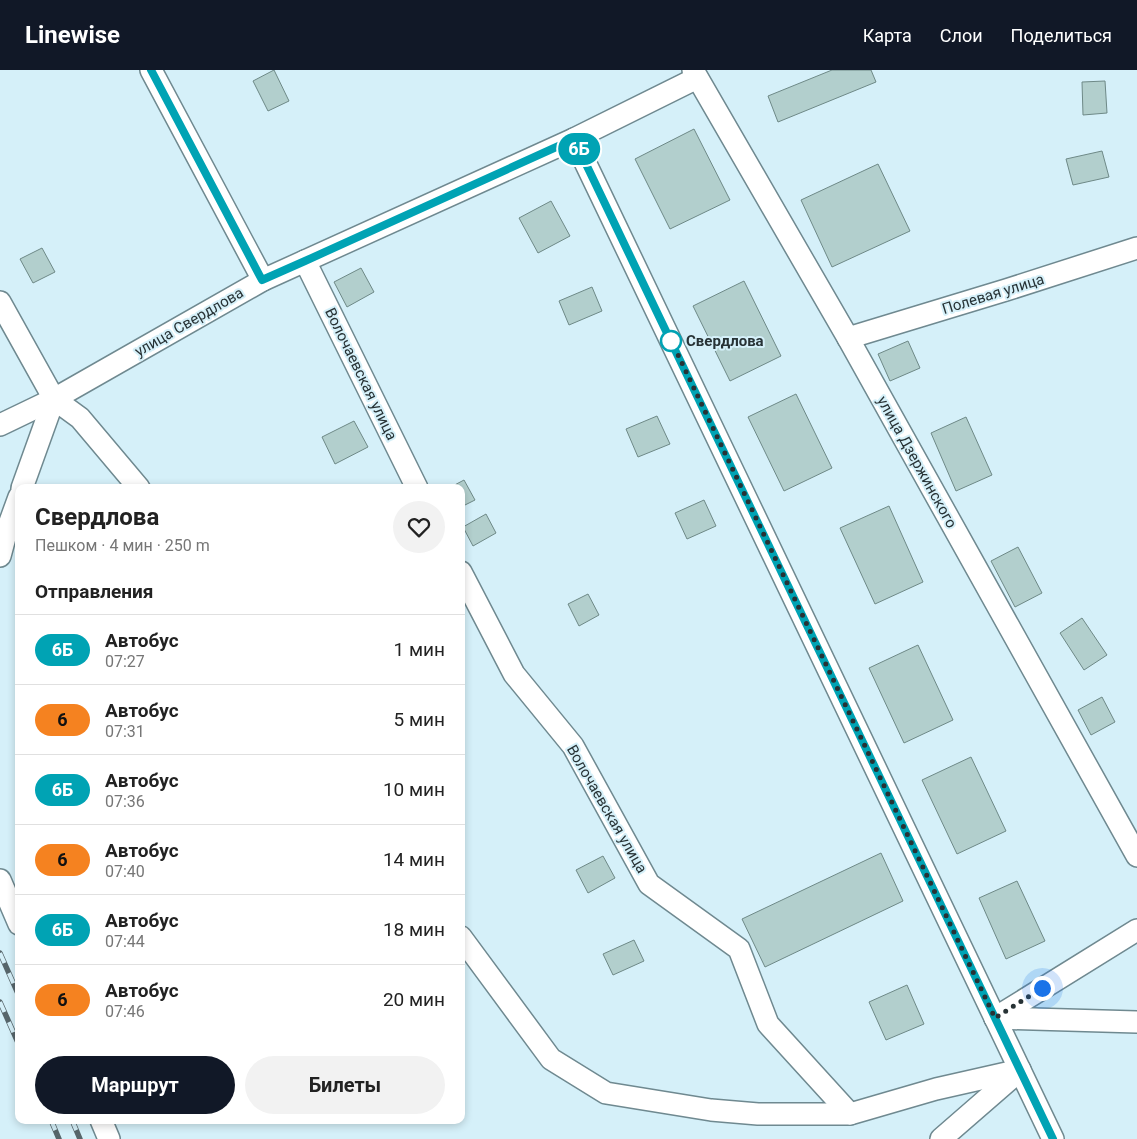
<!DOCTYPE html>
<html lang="ru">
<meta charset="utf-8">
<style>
body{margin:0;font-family:Roboto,sans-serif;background:#f2f2f2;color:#222;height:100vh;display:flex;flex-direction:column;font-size:19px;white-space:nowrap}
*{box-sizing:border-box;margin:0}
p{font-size:16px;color:#767676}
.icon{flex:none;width:28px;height:28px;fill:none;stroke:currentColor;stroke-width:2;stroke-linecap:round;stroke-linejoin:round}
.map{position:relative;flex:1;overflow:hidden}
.panel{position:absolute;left:15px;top:414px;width:450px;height:640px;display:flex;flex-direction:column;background:#fff;border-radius:10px;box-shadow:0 2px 8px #0003}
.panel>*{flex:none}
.badge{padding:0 10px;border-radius:16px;font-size:18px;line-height:32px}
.you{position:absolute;width:25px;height:25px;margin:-12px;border:4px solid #fff;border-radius:50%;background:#1a73e8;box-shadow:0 0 0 8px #1a73e833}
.map>.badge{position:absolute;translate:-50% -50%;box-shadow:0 0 0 2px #fff}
h2{padding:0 20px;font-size:19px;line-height:45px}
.round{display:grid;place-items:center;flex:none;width:52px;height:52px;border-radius:26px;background:#f2f2f2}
.overview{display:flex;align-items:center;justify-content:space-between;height:85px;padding:0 20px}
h1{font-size:24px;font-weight:700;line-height:38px}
.button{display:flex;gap:10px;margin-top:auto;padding:10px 20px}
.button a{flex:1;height:58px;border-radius:30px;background:#111827;color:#fff;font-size:20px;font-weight:700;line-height:58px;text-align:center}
.button a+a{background:#f2f2f2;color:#222}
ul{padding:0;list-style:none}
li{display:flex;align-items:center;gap:15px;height:70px;padding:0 20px;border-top:1px solid #e0e0e0}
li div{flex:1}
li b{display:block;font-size:19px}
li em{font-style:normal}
li .badge{min-width:55px;font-weight:700;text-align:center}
header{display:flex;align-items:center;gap:30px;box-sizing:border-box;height:70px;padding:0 25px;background:#111827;color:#fff}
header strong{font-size:24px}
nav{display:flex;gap:28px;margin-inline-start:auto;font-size:18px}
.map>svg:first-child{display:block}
</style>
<header>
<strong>Linewise</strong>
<nav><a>Карта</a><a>Слои</a><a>Поделиться</a></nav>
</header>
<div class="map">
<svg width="1137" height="1069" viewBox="0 0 1137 1069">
<rect width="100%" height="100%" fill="#d5f0f9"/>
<!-- building -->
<g fill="#b2cfcd" stroke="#6e8987">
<path d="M274,0L289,31L268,41L253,11Z"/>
<path d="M832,0H871L876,12L778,52L768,26Z"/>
<path d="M1105,11L1107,43L1083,45L1082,12Z"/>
<path d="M694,59L730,130L670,159L635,89Z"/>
<path d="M1102,81L1109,107L1073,115L1066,89Z"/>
<path d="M878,94L910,161L832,197L801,130Z"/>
<path d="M551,131L570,166L538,183L519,148Z"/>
<path d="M42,178L55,202L33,213L20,189Z"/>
<path d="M361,198L374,222L347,237L334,212Z"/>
<path d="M744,211L781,286L730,311L693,236Z"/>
<path d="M592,217L602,241L569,255L559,231Z"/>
<path d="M908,271L920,298L890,311L878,284Z"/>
<path d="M796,324L832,398L784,421L748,347Z"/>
<path d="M657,346L670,374L638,387L626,359Z"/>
<path d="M966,347L992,405L956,421L931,363Z"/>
<path d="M354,351L368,377L335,394L322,367Z"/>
<path d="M464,410L475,430L461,437V418H449Z"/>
<path d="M704,430L716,456L687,469L675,443Z"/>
<path d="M889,436L923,512L875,534L840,458Z"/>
<path d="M486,444L496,463L473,476L463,457Z"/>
<path d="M1018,477L1042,523L1015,537L991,491Z"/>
<path d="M588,524L599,545L579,556L568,534Z"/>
<path d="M1082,548L1107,585L1084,600L1060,563Z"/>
<path d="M918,575L953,650L904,673L869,598Z"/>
<path d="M1102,627L1115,652L1091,665L1078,640Z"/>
<path d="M971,687L1006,761L957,784L922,710Z"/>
<path d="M881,783L903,831L765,897L742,849Z"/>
<path d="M603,786L615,808L588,823L576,800Z"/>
<path d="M1017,811L1045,871L1006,889L979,828Z"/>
<path d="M634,870L644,891L613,905L603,884Z"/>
<path d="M907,915L924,954L886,970L869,932Z"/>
</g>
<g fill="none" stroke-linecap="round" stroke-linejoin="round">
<defs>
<g id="minor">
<path d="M151,0L263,210"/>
<path d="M693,0L848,268L1137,786"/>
<path d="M574,69L697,8"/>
<path d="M305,191L417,418"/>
<path d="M0,232L54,329L80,348L139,418"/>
<path d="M848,268L1006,220L1137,178"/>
<path d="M0,355L54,329L263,210L574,69L1053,1069"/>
<path d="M22,418L54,329"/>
<path d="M0,486L7,460L19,427"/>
<path d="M461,502L514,604L573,676L649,814L739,879L768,954L850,1044"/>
<path d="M0,810L19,854"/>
<path d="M461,867L551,989L606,1023L711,1040L758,1044H850L936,1019L1020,1000"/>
<path d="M995,948L1137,860"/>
<path d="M995,948L1137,952"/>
<path d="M101,1050L109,1069"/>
<path d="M941,1069L1018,1002"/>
</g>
</defs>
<!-- minor casing -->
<use href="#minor" stroke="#6f8990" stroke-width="24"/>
<!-- minor -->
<use href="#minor" stroke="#fff" stroke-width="21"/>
<defs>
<g id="rail">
<path d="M0,883L19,926"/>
<path d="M0,932L19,975"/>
<path d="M51,1050L59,1069"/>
<path d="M72,1050L80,1069"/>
</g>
</defs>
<!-- rail casing -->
<use href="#rail" stroke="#57666b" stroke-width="5.5"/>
<!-- rail -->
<use href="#rail" stroke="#d5f0f9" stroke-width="4" stroke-dasharray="11" stroke-linecap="butt"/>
</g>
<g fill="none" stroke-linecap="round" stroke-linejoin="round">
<defs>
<path id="line" d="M151,0L262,210L305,191L574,69L1053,1069"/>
</defs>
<!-- line casing -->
<use href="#line" stroke="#fff" stroke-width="11"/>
<!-- line -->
<use href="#line" stroke="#00a3b4" stroke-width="8"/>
<!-- walk -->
<path stroke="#273235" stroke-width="5" stroke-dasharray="0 9" d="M671,271L669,266L995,948L1042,918"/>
</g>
<!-- markers -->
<circle fill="#fff" stroke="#00a3b4" stroke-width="2.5" cx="671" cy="271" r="10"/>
<g text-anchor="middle" stroke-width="4" stroke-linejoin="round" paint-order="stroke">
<!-- street labels -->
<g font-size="15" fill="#273235" stroke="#d5f0f9">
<text transform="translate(993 224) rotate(-17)" y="5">Полевая улица</text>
<text transform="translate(189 252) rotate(-30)" y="5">улица Свердлова</text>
<text transform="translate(361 304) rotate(64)" y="5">Волочаевская улица</text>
<text transform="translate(917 392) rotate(61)" y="5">улица Дзержинского</text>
<text transform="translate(607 739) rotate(60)" y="5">Волочаевская улица</text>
</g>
<!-- stop labels -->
<g font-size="15" font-weight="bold" fill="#273235" stroke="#d5f0f9" text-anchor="start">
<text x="686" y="276">Свердлова</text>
</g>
</g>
</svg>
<div class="you" style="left:1042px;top:918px"></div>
<b class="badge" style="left:579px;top:79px;background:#00a3b4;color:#fff">6Б</b>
<section class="panel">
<div class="overview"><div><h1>Свердлова</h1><p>Пешком · 4 мин · 250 m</p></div><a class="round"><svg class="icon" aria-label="heart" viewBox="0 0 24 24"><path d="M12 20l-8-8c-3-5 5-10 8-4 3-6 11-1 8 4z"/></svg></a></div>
<h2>Отправления</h2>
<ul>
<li><span class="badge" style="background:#00a3b4;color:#fff">6Б</span><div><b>Автобус</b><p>07:27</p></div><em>1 мин</em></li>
<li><span class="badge" style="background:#f58220;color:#111">6</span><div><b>Автобус</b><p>07:31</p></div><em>5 мин</em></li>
<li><span class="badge" style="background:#00a3b4;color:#fff">6Б</span><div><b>Автобус</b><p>07:36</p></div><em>10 мин</em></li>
<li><span class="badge" style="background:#f58220;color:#111">6</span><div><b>Автобус</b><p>07:40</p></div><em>14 мин</em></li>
<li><span class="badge" style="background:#00a3b4;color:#fff">6Б</span><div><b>Автобус</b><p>07:44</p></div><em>18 мин</em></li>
<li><span class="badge" style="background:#f58220;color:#111">6</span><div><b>Автобус</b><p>07:46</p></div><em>20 мин</em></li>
</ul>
<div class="button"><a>Маршрут</a><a>Билеты</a></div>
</section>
</div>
